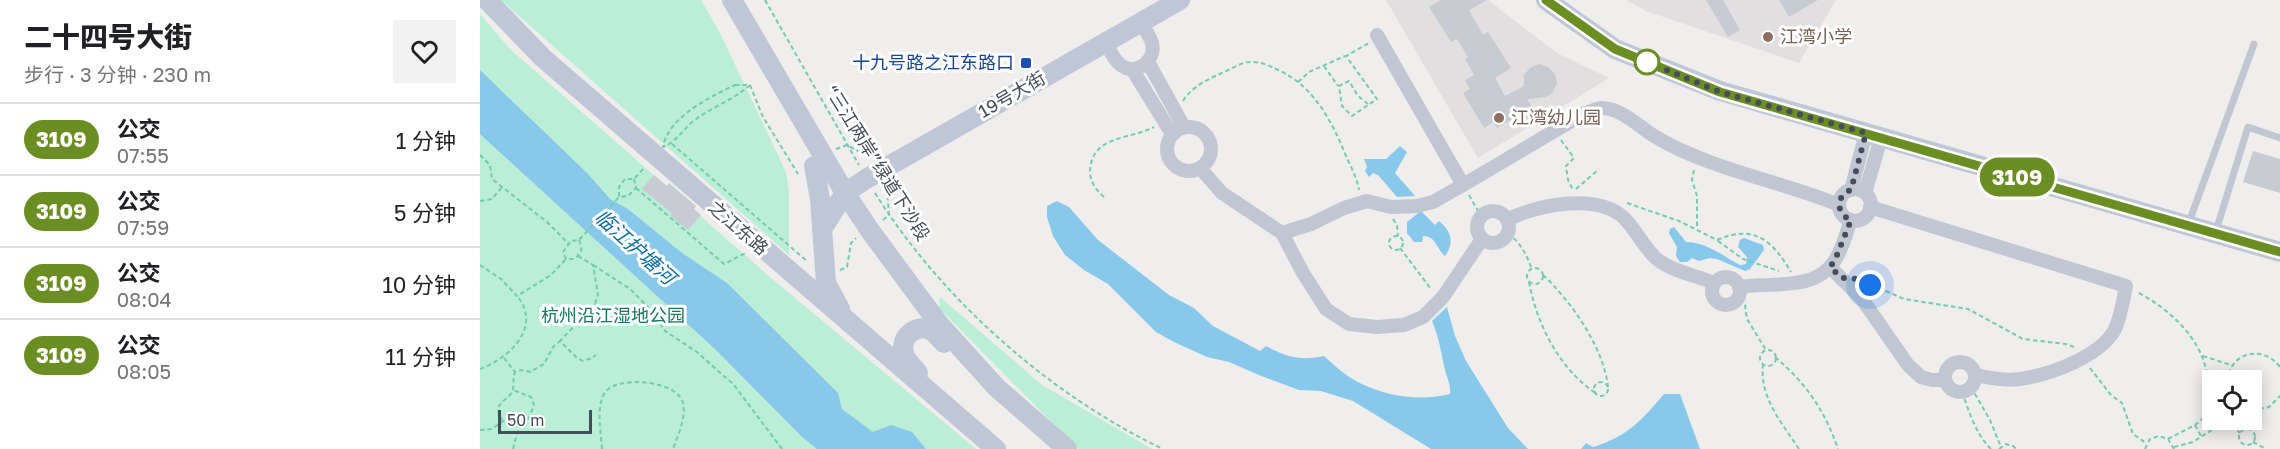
<!DOCTYPE html>
<html lang="zh">
<meta charset="utf-8">
<style>
body{margin:0;font-family:"Golos Text","Noto Sans SC",sans-serif;background:#f2f2f2;color:#202124;height:100vh;display:flex;flex-direction:column;font-size:22px;white-space:nowrap}
*{box-sizing:border-box;margin:0}
p{font-size:20px;color:#757577}
.icon{flex:none;width:33px;height:33px;fill:none;stroke:currentColor;stroke-width:2;stroke-linecap:round;stroke-linejoin:round}
.map{position:relative;flex:1;overflow:hidden}
.details{display:flex;flex-direction:column;background:#fff;width:480px}
.details>*{flex:none}
.badge{padding:0 12px;border-radius:20px;font-size:21px;line-height:39px}
.tools{position:absolute;left:1722px;top:370px;display:grid;gap:12px}
.tools a{display:grid;place-items:center;width:60px;height:60px;border-radius:0px;background:#fff;box-shadow:0 3px 15px #0003;font-size:30px}
.scale{position:absolute;left:18px;bottom:15px;width:94px;box-sizing:border-box;padding-left:6px;border:3px solid #454d5a;border-top:0;font-size:16px;line-height:21px;white-space:nowrap;color:#454d5a;-webkit-text-stroke:4px #fff;paint-order:stroke}
.you{position:absolute;width:30px;height:30px;margin:-15px;border:4px solid #fff;border-radius:50%;background:#1a73e8;box-shadow:0 0 0 9px #1a73e833}
.map>.badge{position:absolute;translate:-50% -50%;box-shadow:0 0 0 3px #fff}
.round{display:grid;place-items:center;flex:none;width:63px;height:63px;border-radius:0px;background:#f2f2f2}
.head{display:flex;align-items:center;justify-content:space-between;height:102px;padding:0 24px}
h1{font-size:28px;font-weight:800;line-height:45px}
ul{padding:0;list-style:none}
li{display:flex;align-items:center;gap:18px;height:72px;padding:0 24px;border-top:2px solid #e0e0e0}
li div{flex:1}
li b{display:block;font-size:22px}
li em{font-style:normal}
li .badge{min-width:66px;font-weight:700;text-align:center}
main{display:flex;flex:1;min-height:0}
.map>svg:first-child{display:block}
</style>
<main>
<section class="details">
<div class="head"><div><h1>二十四号大街</h1><p>步行 · 3 分钟 · 230 m</p></div><a class="round"><svg class="icon" aria-label="heart" viewBox="0 0 24 24"><path d="M12 20l-8-8c-3-5 5-10 8-4 3-6 11-1 8 4z"/></svg></a></div>
<ul>
<li><span class="badge" style="background:#6b8e23;color:#fff">3109</span><div><b>公交</b><p>07:55</p></div><em>1 分钟</em></li>
<li><span class="badge" style="background:#6b8e23;color:#fff">3109</span><div><b>公交</b><p>07:59</p></div><em>5 分钟</em></li>
<li><span class="badge" style="background:#6b8e23;color:#fff">3109</span><div><b>公交</b><p>08:04</p></div><em>10 分钟</em></li>
<li><span class="badge" style="background:#6b8e23;color:#fff">3109</span><div><b>公交</b><p>08:05</p></div><em>11 分钟</em></li>
</ul>
</section>
<div class="map">
<svg width="1800" height="449" viewBox="0 0 1800 449">
<rect width="100%" height="100%" fill="#f0eded"/>
<!-- education -->
<g fill="#e1dfdf">
<path d="M906,0H1008L1077,53L1129,78L998,158Z"/>
<path d="M1146,0H1356L1319,63L1166,11Z"/>
</g>
<!-- green -->
<g fill="#bbeed6">
<path d="M21,0H221L241,35L306,172L309,191V255Z"/>
<path d="M0,14L30,49L291,278L496,449H0Z"/>
<path d="M460,297L562,385L672,449H599L596,447L459,308Z"/>
</g>
<!-- water -->
<g fill="#88c8eb">
<path d="M0,70L108,174L130,199L148,209L202,253L247,283L358,393L362,409L393,432L411,425L432,432L446,449H337L322,437L236,350L0,134Z"/>
<path d="M920,146L927,152L915,173L935,196L917,197L898,175L893,173L889,177L885,171L887,167L884,159H906Z"/>
<path d="M577,201L589,207L618,240L689,295L714,308L733,326L780,351L786,346C806,357 822,361 844,356C855,366 868,378 882,384C908,397 942,401 970,394C971,385 967,378 965,370C961,352 959,337 952,321L967,307L975,336L986,361L1028,428L1048,449H951L873,401L841,391L819,390L779,375L749,362L727,357L694,342L676,332L628,284L604,270L585,255L573,236L567,217V206Z"/>
<path d="M941,211L955,225L959,221C971,231 975,243 965,256C956,248 956,236 943,236L942,242H934L927,233V222Z"/>
<path d="M1194,227L1206,242C1226,242 1243,256 1260,265L1266,264L1267,257L1258,247L1260,240L1264,238L1283,245L1284,250L1270,269L1265,271L1237,259L1230,258L1219,261L1212,258L1207,262H1200L1196,256L1197,247L1189,233L1190,229Z"/>
<path d="M1184,394H1200L1220,449H1101L1106,443L1113,447C1148,436 1161,421 1184,394Z"/>
</g>
<!-- building -->
<g fill="#c9cbd3">
<path d="M961,0H1007L989,10L1003,35L1008,32L1031,68L1015,78L1025,96L1044,86V75L1050,68L1059,64L1068,67L1075,74L1077,83L1073,92L1066,97L1047,99L1056,113L1038,123L1035,117L1017,128L1013,122L1004,128L983,93L990,89L985,80L994,75L985,59L988,57L977,39L971,42L949,7Z"/>
<path d="M1226,0H1243L1260,30L1248,37Z"/>
<path d="M1299,0H1338L1309,17Z"/>
<path d="M1773,151L1800,159V193L1763,182Z"/>
<path d="M174,175L187,186L189,183L216,206L214,209L221,215L208,230L190,215L192,213L162,189Z"/>
</g>
<g fill="none" stroke-linecap="round" stroke-linejoin="round">
<!-- path -->
<g stroke="#73ccad" stroke-width="2" stroke-dasharray="4.5 3" stroke-linecap="butt">
<path d="M285,0L379,165"/>
<path d="M844,66L858,86"/>
<path d="M818,82L829,72L865,56"/>
<path d="M255,85H270C252,101 229,108 211,123C201,132 196,142 183,147C188,117 230,97 255,85Z"/>
<path d="M270,85L283,117L318,174"/>
<path d="M703,101C712,86 729,79 744,72C751,69 762,62 769,62C778,61 788,65 796,69C833,85 851,119 866,156C871,167 877,178 879,190"/>
<path d="M888,104L878,96L869,81L859,86L862,106L872,116L897,99L866,56L889,43"/>
<path d="M1081,140L1094,158L1086,166L1088,180L1093,190"/>
<path d="M192,144L328,262"/>
<path d="M356,149L367,145L387,156"/>
<path d="M0,155L10,165L12,179L67,222L89,244"/>
<path d="M1214,170L1212,180L1217,196V229"/>
<path d="M154,179L156,188L148,196L139,197V187L145,179H154L165,167"/>
<path d="M156,188L244,264L266,253"/>
<path d="M1096,189L1119,169"/>
<path d="M395,193C462,300 570,395 683,449"/>
<path d="M989,195L1001,216"/>
<path d="M624,197C616,190 611,183 610,173C610,135 649,140 674,127"/>
<path d="M0,201L12,199L22,187"/>
<path d="M1147,203L1199,221L1237,240C1274,224 1292,240 1311,272"/>
<path d="M913,219L917,225L918,236"/>
<path d="M403,220L409,215L407,189"/>
<path d="M1028,233C1040,243 1046,253 1051,267"/>
<circle cx="916" cy="243" r="7"/>
<path d="M99,240C103,250 102,253 94,259H86L83,252L91,241L99,240L139,197"/>
<path d="M1238,241L1263,259L1299,271"/>
<path d="M920,248L951,289"/>
<path d="M98,256L113,265L118,294L115,304L80,341L97,358L103,361L112,358L116,355"/>
<path d="M0,265L21,279L37,296L71,275L86,259"/>
<path d="M113,265L150,289L173,312L185,331L217,352L254,385L302,449"/>
<circle cx="1055" cy="276" r="8"/>
<path d="M360,270L367,267L371,243L376,238"/>
<path d="M1063,275C1091,301 1124,348 1128,387"/>
<path d="M1049,282C1057,325 1080,370 1117,394"/>
<path d="M1385,282L1424,299L1488,309L1543,339L1586,344L1594,347"/>
<path d="M1659,293C1685,307 1712,330 1723,359C1727,370 1729,383 1732,395"/>
<path d="M1260,299L1265,305L1267,319L1286,350"/>
<path d="M115,304L124,318"/>
<circle cx="1288" cy="358" r="8"/>
<path d="M1723,356L1751,365"/>
<path d="M1295,357C1326,383 1345,411 1358,449"/>
<path d="M24,358L35,372"/>
<path d="M1283,364C1279,397 1302,423 1319,449"/>
<path d="M1610,368L1631,395L1642,403L1653,434L1666,443"/>
<path d="M0,369C28,359 62,328 38,297"/>
<path d="M1747,381C1750,352 1783,344 1800,367"/>
<circle cx="1121" cy="389" r="7"/>
<path d="M1491,387L1510,420L1521,447"/>
<path d="M1482,392C1489,411 1496,435 1511,449"/>
<path d="M1772,410L1789,407L1800,396"/>
<path d="M1747,420L1760,433"/>
<path d="M1766,420V429"/>
<path d="M23,421C10,403 27,402 32,392C35,385 32,379 35,372L42,370L50,372L64,364L73,347L80,341"/>
<path d="M1715,425L1721,436"/>
<circle cx="1767" cy="437" r="8"/>
<path d="M0,430L12,429L23,421L39,425L49,418L54,405L51,397L33,390"/>
<path d="M1688,439L1715,425L1732,411"/>
<path d="M1773,442L1786,449"/>
<path d="M1694,447L1713,442L1747,420"/>
<path d="M33,449L39,426"/>
<path d="M122,449C121,432 116,410 124,394C134,375 193,380 202,400C208,414 198,435 193,449"/>
<path d="M1519,449L1526,444L1533,446L1536,449"/>
<path d="M1665,449L1670,439L1679,436L1688,439L1694,449"/>
</g>
<!-- lane -->
<g stroke="#c0c7d3" stroke-width="7">
<path d="M1708,225L1774,44"/>
<path d="M1736,231L1768,127L1800,138"/>
</g>
<!-- street -->
<g stroke="#c0c7d3" stroke-width="14">
<path d="M625,42C631,51 635,64 646,68C661,73 676,58 672,43C670,36 664,28 661,22"/>
<path d="M668,62L704,127"/>
<path d="M652,69L692,134"/>
<circle cx="709" cy="149" r="22"/>
<path d="M720,168L742,193L802,233L823,273L846,309L869,324L897,327L924,325L943,317L963,297L1002,239"/>
<path d="M983,185L1105,113C1110,112 1117,108 1122,108C1143,109 1158,126 1174,136C1231,170 1298,180 1359,205"/>
<circle cx="1375" cy="205" r="16"/>
<path d="M1371,190L1386,133"/>
<path d="M1385,193L1401,138"/>
<path d="M1390,207L1646,286C1643,300 1641,318 1634,331C1619,356 1574,373 1546,378C1529,382 1512,378 1495,375"/>
<circle cx="1013" cy="227" r="16"/>
<path d="M1028,219C1057,206 1115,192 1143,217C1156,229 1165,250 1178,260C1194,272 1216,275 1234,283"/>
<path d="M802,233L831,224L864,208L887,201L911,207L937,206L953,202L983,185L897,35"/>
<path d="M1350,267L1382,299L1428,365L1441,377L1452,380H1465"/>
<circle cx="1246" cy="291" r="14"/>
<path d="M1259,287C1290,282 1336,292 1355,260C1363,248 1366,233 1371,220"/>
<circle cx="1480" cy="377" r="15"/>
</g>
<!-- secondary -->
<g stroke="#bfc7d6" stroke-width="20">
<path d="M7,0L63,58L516,449"/>
<path d="M252,0L365,193L391,232L459,324L517,388L587,449"/>
<path d="M1066,0L1135,49L1240,91L1800,252"/>
<path d="M334,166L340,199L346,283L360,309"/>
<path d="M342,229L365,193L386,179L700,0"/>
<path d="M438,373C434,367 425,360 424,353C419,338 436,323 450,330C455,332 460,339 464,343"/>
</g>
</g>
<g fill="none" stroke-linecap="round" stroke-linejoin="round">
<defs>
<path id="line" d="M1066,0L1135,49L1240,92L1800,252"/>
</defs>
<!-- line casing -->
<use href="#line" stroke="#fff" stroke-width="14"/>
<!-- line -->
<use href="#line" stroke="#6b8e23" stroke-width="9"/>
<!-- walk -->
<path stroke="#454d5a" stroke-width="6" stroke-dasharray="0 10.8" d="M1167,62L1240,92L1386,133L1371,190C1355,196 1356,214 1371,220L1355,260L1350,267L1362,278L1379,279L1390,285"/>
</g>
<!-- markers -->
<g fill="#8d6e63" stroke="#fff" stroke-width="2">
<circle cx="1288" cy="37" r="6"/>
<circle cx="1019" cy="118" r="6"/>
</g>
<circle fill="#fff" stroke="#6b8e23" stroke-width="3" cx="1167" cy="62" r="12"/>
<rect fill="#1a4fb4" stroke="#fff" stroke-width="2" x="540" y="57" width="12" height="12" rx="3"/>
<g text-anchor="middle" stroke-width="6" stroke-linejoin="round" paint-order="stroke">
<!-- education labels -->
<g font-size="18" fill="#785e54" stroke="#fff" text-anchor="start">
<text x="1300" y="43">江湾小学</text>
<text x="1031" y="124">江湾幼儿园</text>
</g>
<!-- transit labels -->
<g font-size="18" fill="#164399" stroke="#fff" text-anchor="end">
<text x="534" y="69">十九号路之江东路口</text>
</g>
<!-- street labels -->
<g font-size="18" fill="#454d5a" stroke="#fff">
<text transform="translate(532 95) rotate(-30)" y="6">19号大街</text>
<text transform="translate(397 163) rotate(58)" y="6">“三江两岸”绿道下沙段</text>
<text transform="translate(258 228) rotate(41)" y="6">之江东路</text>
</g>
<!-- park labels -->
<g font-size="18" fill="#167b58" stroke="#fff">
<text x="133" y="322">杭州沿江湿地公园</text>
</g>
<!-- water labels -->
<g font-size="20" font-style="italic" fill="#0c70a7" stroke="#fff">
<text transform="translate(155 247) rotate(42)" y="7">临江护塘河</text>
</g>
</g>
</svg>
<div class="tools">
<a><svg class="icon" aria-label="locate" viewBox="0 0 24 24"><circle cx="12" cy="12" r="6"/><path d="M12 2v4M12 18v4M2 12h4M18 12h4"/></svg></a>
</div>
<div class="scale">50 m</div>
<div class="you" style="left:1390px;top:285px"></div>
<b class="badge" style="left:1537px;top:177px;background:#6b8e23;color:#fff">3109</b>
</div>
</main>
